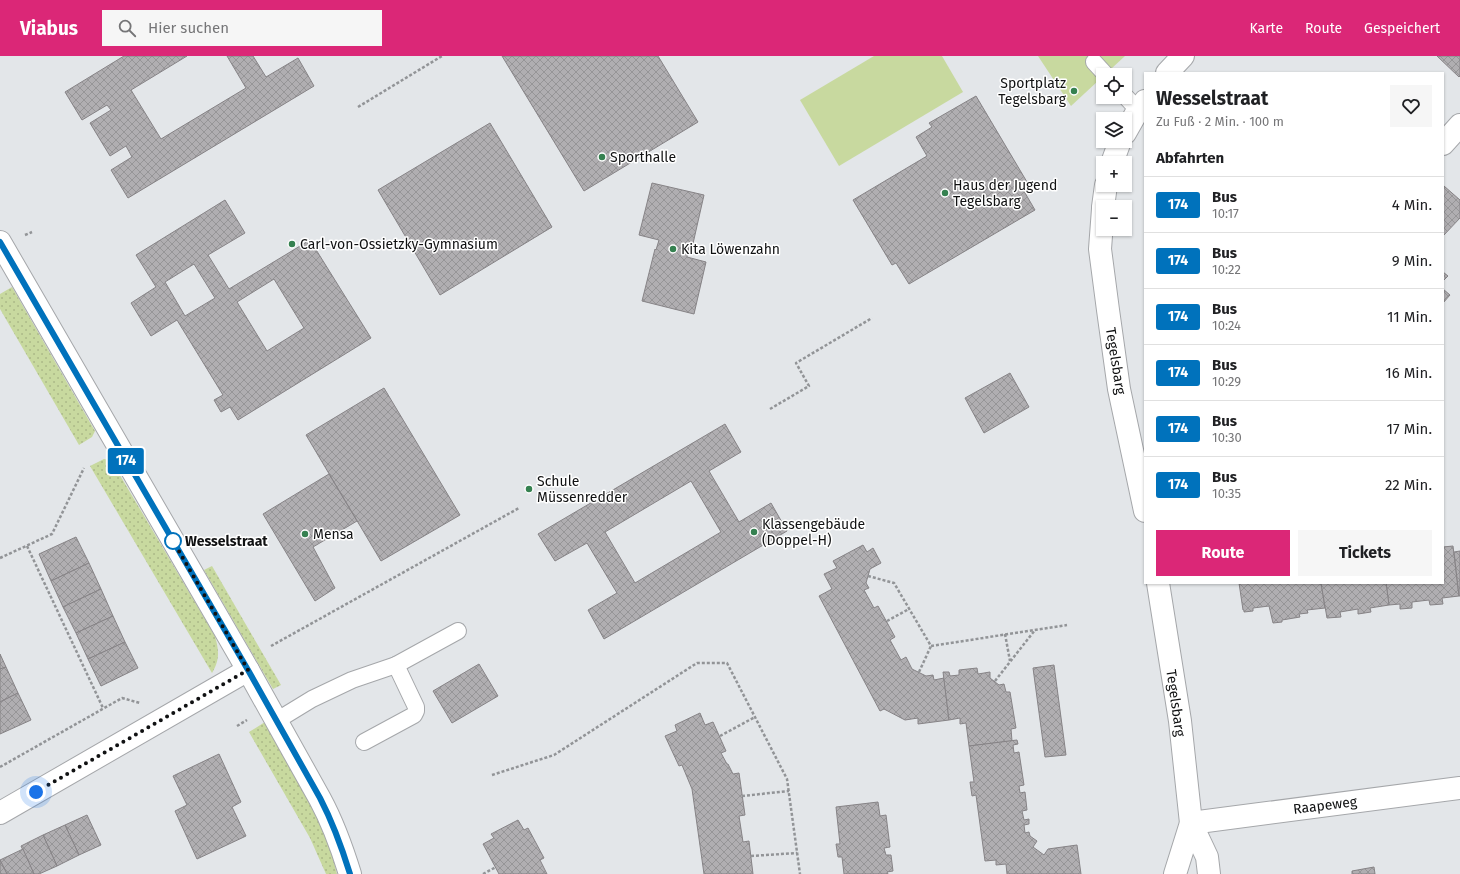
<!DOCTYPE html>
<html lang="de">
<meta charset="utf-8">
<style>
body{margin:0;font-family:"Fira Sans",sans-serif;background:#f6f6f6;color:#202124;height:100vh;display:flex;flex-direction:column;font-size:15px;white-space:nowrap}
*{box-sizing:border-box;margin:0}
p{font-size:13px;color:#757577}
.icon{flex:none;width:22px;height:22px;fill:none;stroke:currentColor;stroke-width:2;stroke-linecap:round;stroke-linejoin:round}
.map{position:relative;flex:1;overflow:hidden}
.details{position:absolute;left:1144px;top:16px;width:300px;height:512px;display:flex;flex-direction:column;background:#fff;border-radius:0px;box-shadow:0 1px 3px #0004}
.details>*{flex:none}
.badge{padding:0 8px;border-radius:3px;font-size:14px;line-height:26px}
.tools{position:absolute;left:1096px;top:12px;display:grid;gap:8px}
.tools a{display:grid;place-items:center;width:36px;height:36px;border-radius:0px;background:#fff;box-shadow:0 1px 3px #0004;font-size:20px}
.you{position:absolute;width:20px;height:20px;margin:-10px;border:3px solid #fff;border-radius:50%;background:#1a73e8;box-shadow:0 0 0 6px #1a73e833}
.map>.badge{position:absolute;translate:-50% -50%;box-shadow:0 0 0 2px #fff}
h2{padding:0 12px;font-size:15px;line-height:36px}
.round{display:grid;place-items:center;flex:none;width:42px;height:42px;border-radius:0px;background:#f6f6f6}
.headline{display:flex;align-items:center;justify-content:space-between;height:68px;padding:0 12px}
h1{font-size:19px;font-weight:700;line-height:30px}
.button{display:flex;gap:8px;margin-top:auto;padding:8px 12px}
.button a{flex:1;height:46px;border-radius:0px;background:#db2777;color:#fff;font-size:16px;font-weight:700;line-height:46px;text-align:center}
.button a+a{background:#f6f6f6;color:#202124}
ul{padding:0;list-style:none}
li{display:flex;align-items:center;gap:12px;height:56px;padding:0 12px;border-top:1px solid #e0e0e0}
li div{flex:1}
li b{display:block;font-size:15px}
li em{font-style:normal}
li .badge{min-width:44px;font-weight:700;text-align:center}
header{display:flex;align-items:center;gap:24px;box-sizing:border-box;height:56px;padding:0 20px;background:#db2777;color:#fff}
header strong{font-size:19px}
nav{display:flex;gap:22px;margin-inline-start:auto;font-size:14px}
.search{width:280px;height:36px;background:#f6f6f6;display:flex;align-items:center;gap:10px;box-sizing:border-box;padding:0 14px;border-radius:0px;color:#757577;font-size:15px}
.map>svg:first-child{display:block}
</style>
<header>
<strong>Viabus</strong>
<div class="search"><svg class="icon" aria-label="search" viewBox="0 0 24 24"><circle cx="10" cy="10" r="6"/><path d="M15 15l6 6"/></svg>Hier suchen</div>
<nav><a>Karte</a><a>Route</a><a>Gespeichert</a></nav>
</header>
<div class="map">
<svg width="1460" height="818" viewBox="0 0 1460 818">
<defs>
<pattern id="grass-dots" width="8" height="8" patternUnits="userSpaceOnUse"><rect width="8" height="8" fill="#c8d99f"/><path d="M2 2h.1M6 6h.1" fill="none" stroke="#abb988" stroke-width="1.8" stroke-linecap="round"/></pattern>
<pattern id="building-cross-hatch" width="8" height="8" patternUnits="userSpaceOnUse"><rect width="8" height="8" fill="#b0aeb1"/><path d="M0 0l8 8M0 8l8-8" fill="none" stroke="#969597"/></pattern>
</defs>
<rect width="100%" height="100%" fill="#e3e6e9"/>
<!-- grass -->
<g fill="url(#grass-dots)">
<path d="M12,231L95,375L92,381L79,389L0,253V238Z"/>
<path d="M104,403L111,404L215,580C219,595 220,603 212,617L90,410Z"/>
<path d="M212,510L281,629L273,633L204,514Z"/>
<path d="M265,666C293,714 325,763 337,818H326L310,782L249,676Z"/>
</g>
<!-- garden -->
<g fill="#c8d99f">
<path d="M874,0H942L963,36L839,110L800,44Z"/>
<path d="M1038,0H1125L1071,50Z"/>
</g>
<!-- building -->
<g fill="url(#building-cross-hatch)" stroke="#868386" fill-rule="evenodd">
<path d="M124,0H187L131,34L161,83L246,32L227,0H253L266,21L298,2L314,30L128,142L111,114L132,101L126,90L110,100L90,67L111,54L107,49L82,64L65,36Z"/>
<path d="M502,0H658L698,66L584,135Z"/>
<path d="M1437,0H1460V20L1459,21Z"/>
<path d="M976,40L1027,126L1021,130L1035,154L909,228L896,207L892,209L853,144L927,100L916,81L932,71L929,67Z"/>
<path d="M490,67L552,171L440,239L378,134Z"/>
<path d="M652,127L704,139L692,192L689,191L687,201L706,206L694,258L642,245L655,193L656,194L659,184L639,179Z"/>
<path d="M1444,130L1460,144V162L1443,180V131Z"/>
<path d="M225,144L245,177L208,199L229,233L310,184L371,282L238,364L230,351L221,356L214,344L223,339L177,264L151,280L131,247L156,231L136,199ZM194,208L215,242L185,260L165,226ZM274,223L304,272L267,295L237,246Z"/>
<path d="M1443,216L1448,220L1443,225Z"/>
<path d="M1443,233L1450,239L1443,247Z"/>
<path d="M1010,317L1029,351L984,377L965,342Z"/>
<path d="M384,332L460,459L381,505L306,379Z"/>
<path d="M725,368L741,396L709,415L739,466L771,447L787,475L604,583L588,554L617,537L587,487L555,505L538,478ZM691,425L721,476L635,527L605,476Z"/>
<path d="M329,418L357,465L313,491L335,532L315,545L263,458Z"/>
<path d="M76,481L89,507L51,525L39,498Z"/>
<path d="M863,489L867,496L873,492L881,507L870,513L866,527L869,532L864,534L874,552L878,550L895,581L890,584L901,604L906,601L912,613L926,620L933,619L934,624L944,622L949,664L918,668V662L905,664L884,653L880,655L819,540L832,533L824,518L837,512L833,505Z"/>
<path d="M1453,490L1459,540L1442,542L1443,548L1430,549L1429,544L1412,546V552L1400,553V548L1389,549L1386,527H1443V491Z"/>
<path d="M1460,495V540H1459L1454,496Z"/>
<path d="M89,507L101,533L63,551L51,525Z"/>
<path d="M1239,527H1321L1325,552L1307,554L1308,557L1299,558L1300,561L1282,564V566L1273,567L1269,550L1253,552V555L1244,556V554H1243Z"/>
<path d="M1321,527H1386L1389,549L1370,552L1371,556L1358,558V553L1340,556L1341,561L1327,562Z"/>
<path d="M101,533L113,560L76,577L63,551Z"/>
<path d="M113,560L125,586L88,603L76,577Z"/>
<path d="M125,586L138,612L101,630L88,603Z"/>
<path d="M0,598L6,611L0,613Z"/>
<path d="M479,608L498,640L452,667L433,635Z"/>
<path d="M1054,609L1066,699L1045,701L1033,612Z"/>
<path d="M6,611L18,637L0,646V613Z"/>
<path d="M977,612L978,618L990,616V622L999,629L1004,628L1006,636H1010L1016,672L1011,673L1012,685L969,690L966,667L960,668V662L949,664L943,616H949L950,620L959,619V614Z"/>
<path d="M18,637L31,664L0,678V646Z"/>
<path d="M700,657L705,669L713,666L726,695L721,697L727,708H728L733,718L739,717L745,759L739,760L743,786L749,785L753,818H704L692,733L682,709L679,710L665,680L677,675L675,669Z"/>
<path d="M1017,684L1018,688L1013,689L1014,697L1019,696L1024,729L1019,730L1020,737L1025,736L1027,754L1022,755L1024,764L1029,763V768L1024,769L1025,777L1029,776L1030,780L1037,785L1033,791L1044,799L1048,793L1077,789L1081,818H1007L1006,808L996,809V804L985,805L976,739L972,740L970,726H974L969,690Z"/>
<path d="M219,698L241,746L232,751L246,780L197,803L175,755L187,749L173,720Z"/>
<path d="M878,746L880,760L886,759L890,791L884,792L886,799H891L893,815L887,816L888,818H844L842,801H838L836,788H840L836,751Z"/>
<path d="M87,759L101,789L79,799L65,769Z"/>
<path d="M518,764L524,774L528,772L544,802L540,804L547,818H499L483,788L494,782L491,778Z"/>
<path d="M65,769L79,799L57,810L43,779Z"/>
<path d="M43,779L57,810L39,818H34L21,790Z"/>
<path d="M23,793L34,818H7L0,804Z"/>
<path d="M0,804L7,818H0Z"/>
<path d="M1374,811L1375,818H1352V815Z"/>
</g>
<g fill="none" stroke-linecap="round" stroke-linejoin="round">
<defs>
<g id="service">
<path d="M1094,6L1106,19"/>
<path d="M1125,40L1138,54"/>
<path d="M276,665L312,643L352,624L396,609L458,575"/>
<path d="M364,686L414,659L416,655V651L396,609"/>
</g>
<g id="minor">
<path d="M1443,88L1460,69"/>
<path d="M0,186L248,614L320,743C333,767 342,792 350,818"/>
<path d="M0,757L248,614"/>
<path d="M1191,767L1460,732"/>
</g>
<g id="tertiary">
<path d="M1167,17L1183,0"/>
<path d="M1125,77L1138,54L1145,45"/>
<path d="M1112,107L1120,85"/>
<path d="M1103,151L1106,129"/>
<path d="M1103,153L1100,193L1108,254L1119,333L1145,455"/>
<path d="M1158,527L1180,665L1191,767L1207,801L1209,818"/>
<path d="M1175,818L1191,767"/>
</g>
</defs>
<!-- service casing -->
<use href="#service" stroke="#a5a7aa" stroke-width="18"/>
<!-- minor casing -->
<use href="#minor" stroke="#a5a7aa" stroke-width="24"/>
<!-- tertiary casing -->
<use href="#tertiary" stroke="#a5a7aa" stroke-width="24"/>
<!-- path -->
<g stroke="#929497" stroke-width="2.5" stroke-dasharray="3 2" stroke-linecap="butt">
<path d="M358,51L442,0"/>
<path d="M25,179L32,176"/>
<path d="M770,353L809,330L796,307L872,262"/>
<path d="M27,490L103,652"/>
<path d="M0,502L52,478L84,412"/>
<path d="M868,520L894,527L931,590L1067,569"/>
<path d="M887,565L909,553"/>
<path d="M1005,578L1010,605"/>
<path d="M271,590L519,452"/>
<path d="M919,616L931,590"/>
<path d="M995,625L1035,574"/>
<path d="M237,670L247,664"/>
<path d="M720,680L755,661"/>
<path d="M0,711L122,642L140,647"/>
<path d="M492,719L554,699L697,607H727L787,723L800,818"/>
<path d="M742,740L789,735"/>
<path d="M751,800L797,797"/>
<path d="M483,818L496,811"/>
</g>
<!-- service -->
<use href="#service" stroke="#fff" stroke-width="16"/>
<!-- minor -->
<use href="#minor" stroke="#fff" stroke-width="22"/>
<!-- tertiary -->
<use href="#tertiary" stroke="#fff" stroke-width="22"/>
</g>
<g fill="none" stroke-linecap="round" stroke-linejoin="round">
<defs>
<path id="line" d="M0,186L248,614L320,742C333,767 342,792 350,818"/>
</defs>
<!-- line casing -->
<use href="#line" stroke="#fff" stroke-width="9"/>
<!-- line -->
<use href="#line" stroke="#0072bc" stroke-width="6"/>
<!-- walk -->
<path stroke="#101112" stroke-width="4" stroke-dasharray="0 7.2" d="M36,736L248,614L173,485"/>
</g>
<!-- markers -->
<g fill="#358150" stroke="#fff" stroke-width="1.5">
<circle cx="1074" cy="35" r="4"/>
<circle cx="602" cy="101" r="4"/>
<circle cx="945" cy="137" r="4"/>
<circle cx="292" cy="188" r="4"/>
<circle cx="673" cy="193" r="4"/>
<circle cx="529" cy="433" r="4"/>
<circle cx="754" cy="476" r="4"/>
<circle cx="305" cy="478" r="4"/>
</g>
<circle fill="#fff" stroke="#0072bc" stroke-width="2" cx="173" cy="485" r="8"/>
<g text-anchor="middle" stroke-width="3" stroke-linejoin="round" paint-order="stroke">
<!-- poi labels -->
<g font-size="14" fill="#101112" stroke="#fff" text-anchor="start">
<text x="1066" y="32" text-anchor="end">Sportplatz<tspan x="1066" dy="16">Tegelsbarg</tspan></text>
<text x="610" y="106">Sporthalle</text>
<text x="953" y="134">Haus der Jugend<tspan x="953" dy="16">Tegelsbarg</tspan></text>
<text x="300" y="193">Carl-von-Ossietzky-Gymnasium</text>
<text x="681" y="198">Kita Löwenzahn</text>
<text x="537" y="430">Schule<tspan x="537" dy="16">Müssenredder</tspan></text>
<text x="762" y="473">Klassengebäude<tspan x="762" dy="16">(Doppel-H)</tspan></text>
<text x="313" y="483">Mensa</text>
</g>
<!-- street labels -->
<g font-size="14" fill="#101112" stroke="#fff">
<text transform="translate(1116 305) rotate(81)" y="5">Tegelsbarg</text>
<text transform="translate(1176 647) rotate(82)" y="5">Tegelsbarg</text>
<text transform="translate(1325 749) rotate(-7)" y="5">Raapeweg</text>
</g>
<!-- stop labels -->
<g font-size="14" font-weight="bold" fill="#101112" stroke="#fff" text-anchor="start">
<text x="185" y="490">Wesselstraat</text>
</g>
</g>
</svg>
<div class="tools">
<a><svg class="icon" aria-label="locate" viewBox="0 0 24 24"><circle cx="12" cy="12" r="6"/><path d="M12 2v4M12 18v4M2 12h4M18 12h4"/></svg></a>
<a><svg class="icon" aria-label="layers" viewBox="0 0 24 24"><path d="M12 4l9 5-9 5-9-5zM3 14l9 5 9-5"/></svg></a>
<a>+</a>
<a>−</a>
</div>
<div class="you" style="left:36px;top:736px"></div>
<b class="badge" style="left:126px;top:405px;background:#0072bc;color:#fff">174</b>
<section class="details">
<div class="headline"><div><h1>Wesselstraat</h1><p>Zu Fuß · 2 Min. · 100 m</p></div><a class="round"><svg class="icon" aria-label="heart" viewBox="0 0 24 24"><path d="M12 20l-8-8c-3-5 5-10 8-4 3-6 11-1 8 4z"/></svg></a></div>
<h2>Abfahrten</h2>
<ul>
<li><span class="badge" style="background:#0072bc;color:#fff">174</span><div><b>Bus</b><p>10:17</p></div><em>4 Min.</em></li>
<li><span class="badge" style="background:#0072bc;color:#fff">174</span><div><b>Bus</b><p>10:22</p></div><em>9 Min.</em></li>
<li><span class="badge" style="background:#0072bc;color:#fff">174</span><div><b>Bus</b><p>10:24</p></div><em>11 Min.</em></li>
<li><span class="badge" style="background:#0072bc;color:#fff">174</span><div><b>Bus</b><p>10:29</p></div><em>16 Min.</em></li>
<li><span class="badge" style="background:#0072bc;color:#fff">174</span><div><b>Bus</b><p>10:30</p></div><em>17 Min.</em></li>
<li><span class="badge" style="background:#0072bc;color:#fff">174</span><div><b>Bus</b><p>10:35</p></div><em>22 Min.</em></li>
</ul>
<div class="button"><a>Route</a><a>Tickets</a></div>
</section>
</div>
